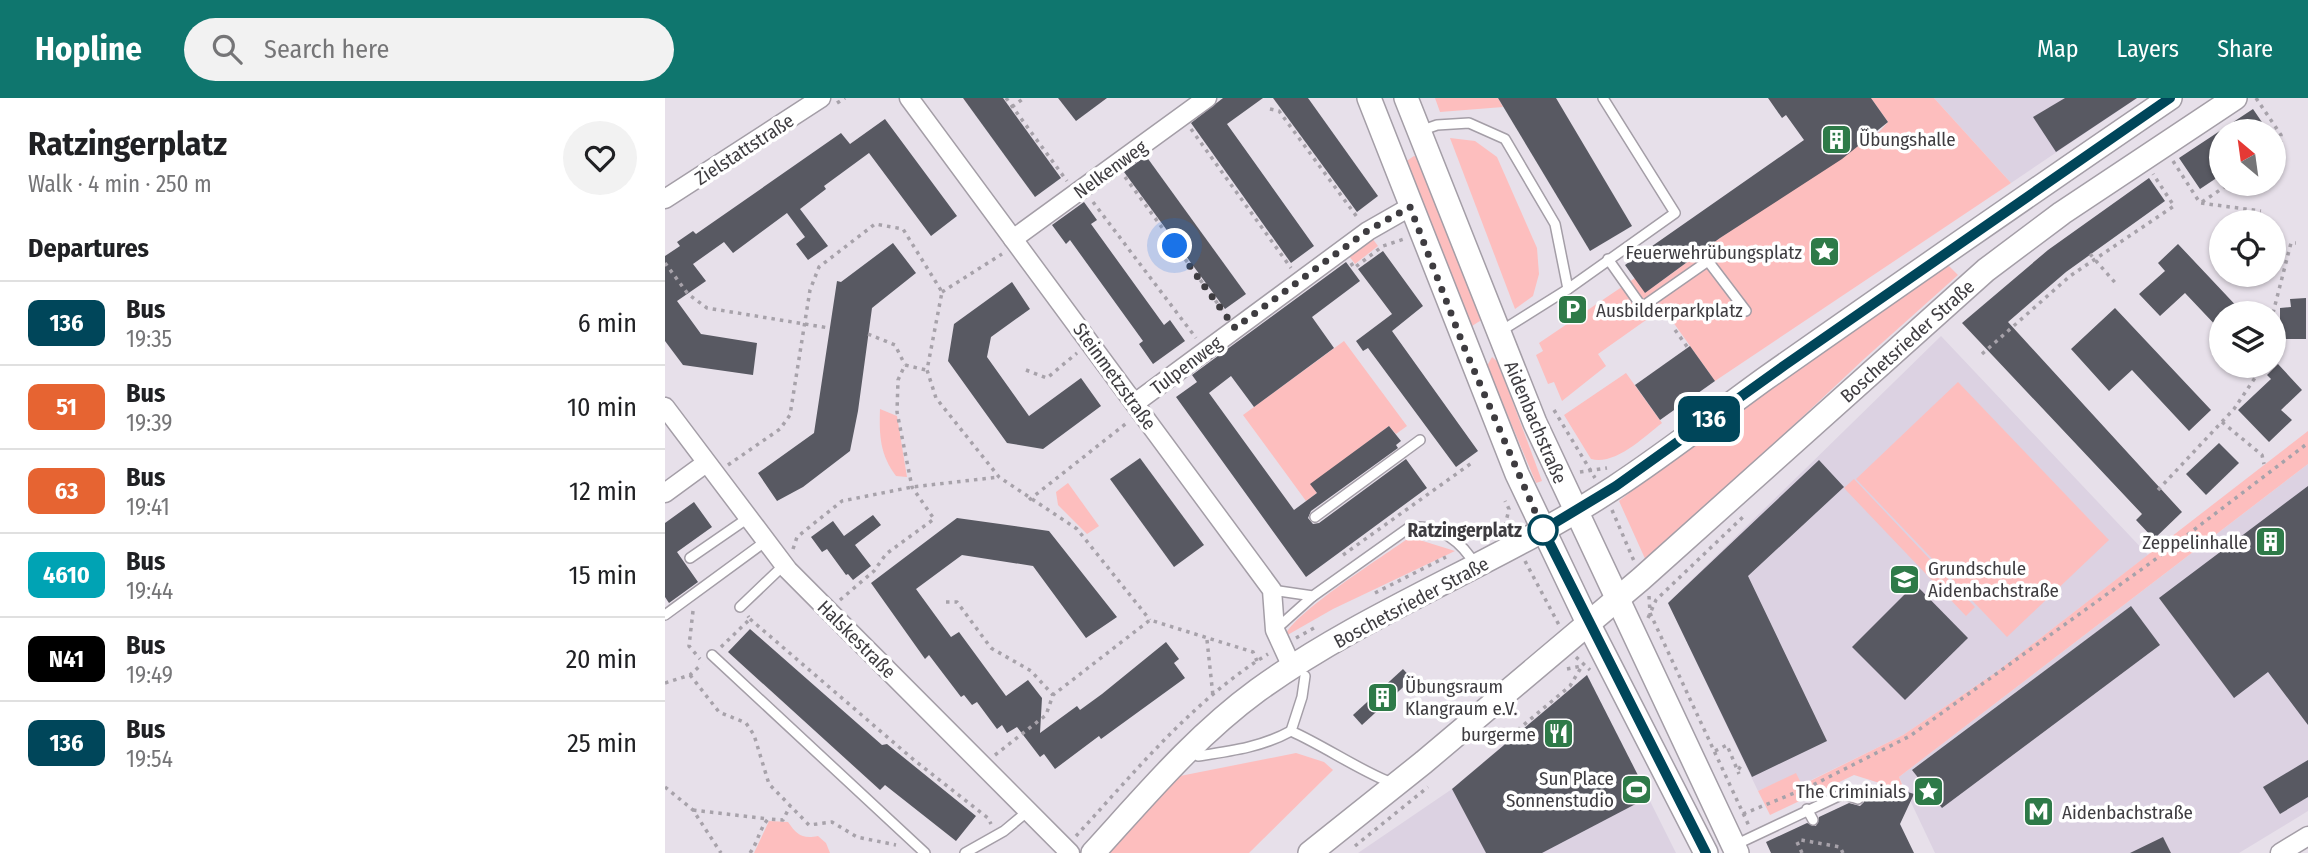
<!DOCTYPE html>
<meta charset="utf-8">
<style>
body{margin:0;font-family:"Fira Sans Condensed",sans-serif;background:#f2f2f2;color:#202124;height:100vh;display:flex;flex-direction:column;font-size:26px;white-space:nowrap}
*{box-sizing:border-box;margin:0}
p{font-size:23px;color:#757577}
.icon{flex:none;width:38px;height:38px;fill:none;stroke:currentColor;stroke-width:2;stroke-linecap:round;stroke-linejoin:round}
.map{position:relative;flex:1;overflow:hidden}
.side{display:flex;flex-direction:column;background:#fff;width:665px}
.side>*{flex:none}
.badge{padding:0 14px;border-radius:10px;font-size:24px;line-height:46px}
.needle{width:46px;rotate:331deg}
.tools{position:absolute;left:1544px;top:21px;display:grid;gap:14px}
.tools a{display:grid;place-items:center;width:77px;height:77px;border-radius:50%;background:#fff;box-shadow:0 2px 5px #0004;font-size:35px}
.you{position:absolute;width:35px;height:35px;margin:-18px;border:5px solid #fff;border-radius:50%;background:#1a73e8;box-shadow:0 0 0 10px #1a73e833}
.map>.badge{position:absolute;translate:-50% -50%;box-shadow:0 0 0 4px #fff}
h2{padding:0 28px;font-size:26px;line-height:63px}
.round{display:grid;place-items:center;flex:none;width:74px;height:74px;border-radius:37px;background:#f2f2f2}
.head{display:flex;align-items:center;justify-content:space-between;height:119px;padding:0 28px}
h1{font-size:33px;font-weight:700;line-height:52px}
ul{padding:0;list-style:none}
li{display:flex;align-items:center;gap:21px;height:84px;padding:0 28px;border-top:2px solid #e0e0e0}
li div{flex:1}
li b{display:block;font-size:26px}
li em{font-style:normal}
li .badge{min-width:77px;font-weight:700;text-align:center}
header{display:flex;align-items:center;gap:42px;box-sizing:border-box;height:98px;padding:0 35px;background:#0f766e;color:#fff}
header strong{font-size:33px}
nav{display:flex;gap:38px;margin-inline-start:auto;font-size:24px}
.search{width:490px;height:63px;background:#f2f2f2;display:flex;align-items:center;gap:18px;box-sizing:border-box;padding:0 24px;border-radius:38px;color:#757577;font-size:26px}
main{display:flex;flex:1;min-height:0}
.map>svg:first-child{display:block}
</style>
<header>
<strong>Hopline</strong>
<div class="search"><svg class="icon" aria-label="search" viewBox="0 0 24 24"><circle cx="10" cy="10" r="6"/><path d="M15 15l6 6"/></svg>Search here</div>
<nav><a>Map</a><a>Layers</a><a>Share</a></nav>
</header>
<main>
<section class="side">
<div class="head"><div><h1>Ratzingerplatz</h1><p>Walk · 4 min · 250 m</p></div><a class="round"><svg class="icon" aria-label="heart" viewBox="0 0 24 24"><path d="M12 20l-8-8c-3-5 5-10 8-4 3-6 11-1 8 4z"/></svg></a></div>
<h2>Departures</h2>
<ul>
<li><span class="badge" style="background:#00465a;color:#fff">136</span><div><b>Bus</b><p>19:35</p></div><em>6 min</em></li>
<li><span class="badge" style="background:#e66432;color:#fff">51</span><div><b>Bus</b><p>19:39</p></div><em>10 min</em></li>
<li><span class="badge" style="background:#e66432;color:#fff">63</span><div><b>Bus</b><p>19:41</p></div><em>12 min</em></li>
<li><span class="badge" style="background:#00a3b4;color:#fff">4610</span><div><b>Bus</b><p>19:44</p></div><em>15 min</em></li>
<li><span class="badge" style="background:#000;color:#fff">N41</span><div><b>Bus</b><p>19:49</p></div><em>20 min</em></li>
<li><span class="badge" style="background:#00465a;color:#fff">136</span><div><b>Bus</b><p>19:54</p></div><em>25 min</em></li>
</ul>
</section>
<div class="map">
<svg width="1643" height="755" viewBox="0 0 1643 755">
<rect width="100%" height="100%" fill="#e7e0ea"/>
<!-- built -->
<g fill="#dcd2e2">
<path d="M1269,0H1472L1346,85Z"/>
<path d="M1276,238L1483,457L1330,575L1238,637L1136,687L1131,676L1093,693L1003,505Z"/>
<path d="M1643,366V713L1574,755H1270L1234,679Z"/>
<path d="M922,577L1011,755H693L787,691Z"/>
</g>
<!-- green -->
<g fill="#fdbebe">
<path d="M770,0H833L838,9L775,14Z"/>
<path d="M1206,0H1269L1346,85L1050,283L998,210L933,256L941,268L897,303L889,284L883,286L871,257L878,253L874,245L970,180L980,195L1055,140L1214,34L1223,24Z"/>
<path d="M785,40L810,43L832,59L872,150L874,176L868,198L850,211Z"/>
<path d="M749,58L755,60L818,221L807,228L803,221L740,64Z"/>
<path d="M707,140L713,148L690,166L684,158Z"/>
<path d="M1278,162L1293,177L1199,261L982,465L954,403L1042,333Z"/>
<path d="M679,243L742,328L731,336L724,328L646,386L652,395L641,403L578,317Z"/>
<path d="M827,259L833,264L877,383L871,385L822,268Z"/>
<path d="M961,275L997,325C980,338 950,368 926,361L899,317Z"/>
<path d="M1293,284L1444,442L1342,539L1191,381Z"/>
<path d="M215,311L232,318L242,379L231,378C215,357 214,337 215,311Z"/>
<path d="M1643,333V366L1234,679L1240,693L1189,677L1105,717L1093,693L1131,675L1137,687L1238,637L1330,575Z"/>
<path d="M1189,381L1310,509L1301,518L1179,390Z"/>
<path d="M403,385L434,428L422,436L393,407L391,394Z"/>
<path d="M745,439L790,453L668,511L619,539C629,514 719,458 745,439Z"/>
<path d="M631,655L659,664L668,672L584,755H439L510,679Z"/>
<path d="M104,723L123,724C132,737 137,741 153,738L161,745L165,755H89Z"/>
</g>
<!-- building -->
<g fill="#585962">
<path d="M298,0H338L396,80L370,99Z"/>
<path d="M393,0H442L411,23Z"/>
<path d="M558,0H598L562,26L649,148L626,165L526,25Z"/>
<path d="M608,0H643L713,98L692,114Z"/>
<path d="M833,0H891L967,128L925,153Z"/>
<path d="M1103,0H1206L1223,24L1177,61L1055,140L980,195L960,167L1139,42L1121,17L1117,20Z"/>
<path d="M1400,0H1472L1391,54L1368,19Z"/>
<path d="M1588,11L1603,33H1556V77L1535,91L1514,60Z"/>
<path d="M220,21L292,118L266,138L204,55L159,88L161,91L135,111L163,148L143,162L131,146L140,139L122,115L68,155L59,144L28,166L41,183L12,203L36,236L92,245L88,277L18,267L0,243V158L15,148L12,144L28,133L31,136L176,35L185,46Z"/>
<path d="M481,58L581,196L560,211L459,74Z"/>
<path d="M1484,80L1500,103L1401,174L1343,224L1517,414L1489,441L1471,422L1477,416L1297,225L1383,152Z"/>
<path d="M419,104L432,122L426,126L499,227L505,222L520,243L488,266L474,246L478,243L405,142L401,146L387,127Z"/>
<path d="M228,145L251,175L207,210L193,313L185,353L138,389L112,403L93,375L149,335L172,183L176,184Z"/>
<path d="M1513,146L1578,215H1556V233L1520,195L1495,218L1474,196L1500,173L1493,165Z"/>
<path d="M718,153L758,208L727,233L813,353L791,369L703,250L698,253L691,243L727,216L693,171Z"/>
<path d="M681,164L695,183L647,219L669,250L589,309L566,278L544,295L629,412L652,395L645,386L724,328L736,343L731,347L733,350L646,413L643,420L648,426L654,425L741,361L762,390L641,479L511,299L532,284L527,277Z"/>
<path d="M347,184L365,211L326,239L322,259L364,318L416,280L436,308L378,351L342,345L283,263L289,226Z"/>
<path d="M1641,200V241H1615V210L1626,209L1625,201Z"/>
<path d="M1450,210L1546,312L1524,333L1467,272L1444,293L1406,251Z"/>
<path d="M1025,248L1050,283L995,322L970,287Z"/>
<path d="M1613,266L1637,292L1616,312L1627,322L1604,344L1573,312L1606,281L1602,277Z"/>
<path d="M1554,345L1574,365L1541,397L1521,376Z"/>
<path d="M475,360L539,447L509,469L445,381Z"/>
<path d="M1154,362L1179,389L1083,478L1162,643L1087,679L1003,505Z"/>
<path d="M1643,388V627L1603,574L1569,600L1494,500Z"/>
<path d="M29,404L47,429L12,454L33,484L4,505L0,499V425Z"/>
<path d="M208,417L216,427L190,447L206,468L188,482L183,476L181,477L162,451L157,454L146,439L168,423L179,438Z"/>
<path d="M292,420L384,433L452,519L421,540L368,468L297,457L251,491L286,539L294,534L341,598L363,582L377,600L375,635L412,608L415,612L437,596L501,544L514,561L509,565L520,580L436,641L434,638L390,671L379,656L375,659L352,629L342,635L337,627L332,631L312,604L307,607L299,597L296,599L264,557L260,561L206,485Z"/>
<path d="M1250,486L1303,540L1240,602L1187,549Z"/>
<path d="M1466,508L1495,547L1277,710L1247,672Z"/>
<path d="M85,531L217,647L222,646L311,718L291,743L220,687L215,692L63,554Z"/>
<path d="M738,571L747,581L697,627L688,617Z"/>
<path d="M922,577L984,699L877,755H821L787,691Z"/>
<path d="M1643,662V699L1615,716L1598,689Z"/>
<path d="M1221,687L1249,696L1235,726L1249,755H1106L1101,744L1142,725L1151,728L1154,719L1184,705L1195,708L1199,704V698Z"/>
<path d="M1498,739L1506,755H1465Z"/>
</g>
<g fill="none" stroke-linecap="round" stroke-linejoin="round">
<defs>
<g id="service">
<path d="M755,33L772,27L804,25L840,41L890,126L903,191L836,233"/>
<path d="M943,161L977,209L1043,163L1081,213"/>
<path d="M903,191L1010,115L938,0"/>
<path d="M650,419L755,342"/>
<path d="M25,460L83,420"/>
<path d="M607,492L648,498L745,429C775,426 797,444 811,468"/>
<path d="M75,509L119,467"/>
<path d="M0,517L101,443"/>
<path d="M610,532L648,498"/>
<path d="M47,557L260,755"/>
<path d="M640,578L637,599L626,633C659,648 689,669 722,683"/>
<path d="M533,658C566,653 597,649 626,633"/>
<path d="M1142,711L1148,722"/>
<path d="M1070,747L1178,696L1193,701"/>
<path d="M300,755L339,733L363,713"/>
</g>
<g id="minor">
<path d="M244,0L607,492L610,532L627,569"/>
<path d="M0,101L156,0"/>
<path d="M348,141L542,0"/>
<path d="M470,305L703,133L745,109"/>
<path d="M0,309L123,472L405,755"/>
<path d="M0,395L41,365"/>
<path d="M1615,755L1643,738"/>
</g>
<g id="secondary">
<path d="M704,0L852,376L923,525L1041,755"/>
<path d="M741,0L870,325L1072,755"/>
<path d="M428,755C480,698 530,638 593,592C704,512 836,464 950,389C1002,355 1051,316 1101,280C1235,186 1370,92 1505,0"/>
<path d="M645,755L759,664L976,481L1321,172L1397,115L1570,0"/>
</g>
</defs>
<!-- service casing -->
<use href="#service" stroke="#a49ea7" stroke-width="12"/>
<!-- minor casing -->
<use href="#minor" stroke="#a49ea7" stroke-width="21"/>
<!-- secondary casing -->
<use href="#secondary" stroke="#a49ea7" stroke-width="26"/>
<!-- path -->
<g stroke="#a7a2aa" stroke-width="3.5" stroke-dasharray="3.5 5" stroke-linecap="butt">
<path d="M341,0L402,83"/>
<path d="M1591,0L1616,37V52L1608,57"/>
<path d="M172,5L180,0"/>
<path d="M347,9L359,0"/>
<path d="M605,11L614,13L692,119"/>
<path d="M526,31L626,170"/>
<path d="M1508,63L1535,105L1596,113"/>
<path d="M460,79L561,217"/>
<path d="M428,104L531,240"/>
<path d="M1537,104L1564,86"/>
<path d="M1425,156L1453,188"/>
<path d="M0,165L23,196L42,210L164,230"/>
<path d="M686,165L689,170L718,148L739,141"/>
<path d="M277,194L337,156"/>
<path d="M1608,215L1626,145H1631"/>
<path d="M1010,232L1023,250"/>
<path d="M203,236L230,247L240,267"/>
<path d="M1317,256L1405,178L1509,108L1488,76"/>
<path d="M361,272L382,280L412,255"/>
<path d="M889,312L930,380"/>
<path d="M1557,324L1597,357L1599,366"/>
<path d="M63,367L115,331L125,317L145,192L154,169L210,126L238,131L277,194L262,272L271,300L334,379L412,431L485,522"/>
<path d="M915,374L942,370"/>
<path d="M1493,392L1569,311L1598,268"/>
<path d="M364,402L463,324"/>
<path d="M947,412L969,463"/>
<path d="M840,428L844,411L840,403"/>
<path d="M128,451L132,439L177,403L247,389L334,379"/>
<path d="M678,457L808,364"/>
<path d="M860,463L894,527"/>
<path d="M710,495L781,459"/>
<path d="M984,498L985,515L1084,728"/>
<path d="M175,502L209,473L221,456L269,421L247,389L232,314L233,282L240,267L261,272"/>
<path d="M281,504H292L326,550L366,573L388,597"/>
<path d="M28,513L24,548L35,561"/>
<path d="M983,520L991,502L1080,417"/>
<path d="M85,521L249,662L323,720L326,726"/>
<path d="M631,540L649,530"/>
<path d="M542,542L548,598"/>
<path d="M56,549L85,521L83,518"/>
<path d="M911,559L925,572"/>
<path d="M902,571L917,568"/>
<path d="M25,577L54,614L81,625L89,637L104,686L144,727L167,724L192,739L231,747"/>
<path d="M0,585L25,577L37,566"/>
<path d="M820,640L849,635L905,588L917,568"/>
<path d="M1050,653L1062,647L1074,676"/>
<path d="M330,657L381,617L388,597L485,522L588,554L592,563"/>
<path d="M1073,669L1079,673"/>
<path d="M0,689L28,712L56,755"/>
<path d="M28,712L103,721"/>
<path d="M1078,716L1144,689L1245,638L1488,463L1643,345"/>
<path d="M411,738C470,674 528,602 603,556"/>
<path d="M690,748L763,689"/>
<path d="M85,755C93,744 94,732 103,721L118,722L125,708"/>
<path d="M1137,755L1132,744L1136,742L1175,749L1178,755"/>
</g>
<!-- service -->
<use href="#service" stroke="#fff" stroke-width="9"/>
<!-- minor -->
<use href="#minor" stroke="#fff" stroke-width="18"/>
<!-- secondary -->
<use href="#secondary" stroke="#fff" stroke-width="23"/>
</g>
<g fill="none" stroke-linecap="round" stroke-linejoin="round">
<defs>
<path id="line" d="M1041,755L878,432L951,388L1120,267L1505,0"/>
</defs>
<!-- line casing -->
<use href="#line" stroke="#fff" stroke-width="16"/>
<!-- line -->
<use href="#line" stroke="#00465a" stroke-width="10"/>
<!-- walk -->
<path stroke="#3e3c40" stroke-width="7" stroke-dasharray="0 12.6" d="M510,148L570,230L702,133L745,109L799,249L878,432"/>
</g>
<!-- icons -->
<defs>
<symbol id="building-square" viewBox="-11 -11 22 22"><rect x="-9" y="-9" width="18" height="18" rx="4" fill="#2e7a48" stroke="#fff"/><path d="M-4-6H4V6H1V3H-1V6H-4ZM-2.5-4.3h1.7v1.8h-1.7ZM.8-4.3h1.7v1.8H.8ZM-2.5-1h1.7V.8h-1.7ZM.8-1h1.7V.8H.8Z" fill="#fff"/></symbol>
<symbol id="sight-square" viewBox="-11 -11 22 22"><rect x="-9" y="-9" width="18" height="18" rx="4" fill="#2e7a48" stroke="#fff"/><path d="M0-6L1.8-2.2L6-1.7L2.9 1.2L3.7 5.4L0 3.3L-3.7 5.4L-2.9 1.2L-6-1.7L-1.8-2.2Z" fill="#fff"/></symbol>
<symbol id="parking-square" viewBox="-11 -11 22 22"><rect x="-9" y="-9" width="18" height="18" rx="4" fill="#2e7a48" stroke="#fff"/><path d="M-3.5-5.5H1a3.5 3.5 0 0 1 0 7H-1V5.5H-3.5ZM-1-3.4V-.6H.8a1.4 1.4 0 0 0 0-2.8Z" fill="#fff"/></symbol>
<symbol id="school-square" viewBox="-11 -11 22 22"><rect x="-9" y="-9" width="18" height="18" rx="4" fill="#2e7a48" stroke="#fff"/><path d="M0-5L7-2L0 1L-7-2ZM-4 1L0 2.5L4 1V4Q0 6-4 4Z" fill="#fff"/></symbol>
<symbol id="restaurant-square" viewBox="-11 -11 22 22"><rect x="-9" y="-9" width="18" height="18" rx="4" fill="#2e7a48" stroke="#fff"/><path d="M-5-6h1v4h1v-4h1v4h1v-4h1v5L-1.5 .5V6h-2V.5L-5-1ZM5-6V6H3V1.5H1.5Q1.5-4 5-6Z" fill="#fff"/></symbol>
<symbol id="stadium-square" viewBox="-11 -11 22 22"><rect x="-9" y="-9" width="18" height="18" rx="4" fill="#2e7a48" stroke="#fff"/><path d="M0-5a6.5 5 0 1 0 0 10a6.5 5 0 1 0 0-10ZM-3.5-1.8h7v3.6h-7Z" fill="#fff"/></symbol>
<symbol id="metro-square" viewBox="-11 -11 22 22"><rect x="-9" y="-9" width="18" height="18" rx="4" fill="#2e7a48" stroke="#fff"/><path d="M-5.5 5V-5H-3L0 0L3-5H5.5V5H3V-.5L0 4L-3-.5V5Z" fill="#fff"/></symbol>
</defs>
<g fill-rule="evenodd">
<use href="#building-square" x="1154" y="24" width="35" height="35"/>
<use href="#sight-square" x="1142" y="136" width="35" height="35"/>
<use href="#parking-square" x="890" y="194" width="35" height="35"/>
<use href="#building-square" x="1588" y="426" width="35" height="35"/>
<use href="#school-square" x="1222" y="464" width="35" height="35"/>
<use href="#building-square" x="700" y="582" width="35" height="35"/>
<use href="#restaurant-square" x="876" y="618" width="35" height="35"/>
<use href="#stadium-square" x="954" y="674" width="35" height="35"/>
<use href="#sight-square" x="1246" y="676" width="35" height="35"/>
<use href="#metro-square" x="1356" y="696" width="35" height="35"/>
</g>
<!-- markers -->
<circle fill="#fff" stroke="#00465a" stroke-width="3.5" cx="878" cy="432" r="14"/>
<g text-anchor="middle" stroke-width="7" stroke-linejoin="round" paint-order="stroke">
<!-- poi labels -->
<g font-size="19" fill="#3e3c40" stroke="#fff" text-anchor="start">
<text x="1194" y="48">Übungshalle</text>
<text x="1137" y="161" text-anchor="end">Feuerwehrübungsplatz</text>
<text x="931" y="219">Ausbilderparkplatz</text>
<text x="1583" y="451" text-anchor="end">Zeppelinhalle</text>
<text x="1263" y="477">Grundschule<tspan x="1263" dy="22">Aidenbachstraße</tspan></text>
<text x="740" y="595">Übungsraum<tspan x="740" dy="22">Klangraum e.V.</tspan></text>
<text x="871" y="643" text-anchor="end">burgerme</text>
<text x="949" y="687" text-anchor="end">Sun Place<tspan x="949" dy="22">Sonnenstudio</tspan></text>
<text x="1241" y="700" text-anchor="end">The Criminials</text>
<text x="1397" y="721">Aidenbachstraße</text>
</g>
<!-- street labels -->
<g font-size="19" fill="#3e3c40" stroke="#fff">
<text transform="translate(79 51) rotate(-33)" y="7">Zielstattstraße</text>
<text transform="translate(445 71) rotate(-36)" y="7">Nelkenweg</text>
<text transform="translate(1242 243) rotate(-42)" y="7">Boschetsrieder Straße</text>
<text transform="translate(521 267) rotate(-37)" y="7">Tulpenweg</text>
<text transform="translate(450 278) rotate(54)" y="7">Steinmetzstraße</text>
<text transform="translate(871 324) rotate(67)" y="7">Aidenbachstraße</text>
<text transform="translate(746 504) rotate(-28)" y="7">Boschetsrieder Straße</text>
<text transform="translate(192 541) rotate(45)" y="7">Halskestraße</text>
</g>
<!-- stop labels -->
<g font-size="19" font-weight="bold" fill="#3e3c40" stroke="#fff" text-anchor="end">
<text x="857" y="439">Ratzingerplatz</text>
</g>
</g>
</svg>
<div class="tools">
<a><svg class="needle" viewBox="-14 -14 28 28"><path d="M0-13l5 13h-10z" fill="#e53935"/><path d="M0 13l5-13h-10z" fill="#757577"/></svg></a>
<a><svg class="icon" aria-label="locate" viewBox="0 0 24 24"><circle cx="12" cy="12" r="6"/><path d="M12 2v4M12 18v4M2 12h4M18 12h4"/></svg></a>
<a><svg class="icon" aria-label="layers" viewBox="0 0 24 24"><path d="M12 4l9 5-9 5-9-5zM3 14l9 5 9-5"/></svg></a>
</div>
<div class="you" style="left:510px;top:148px"></div>
<b class="badge" style="left:1044px;top:321px;background:#00465a;color:#fff">136</b>
</div>
</main>
